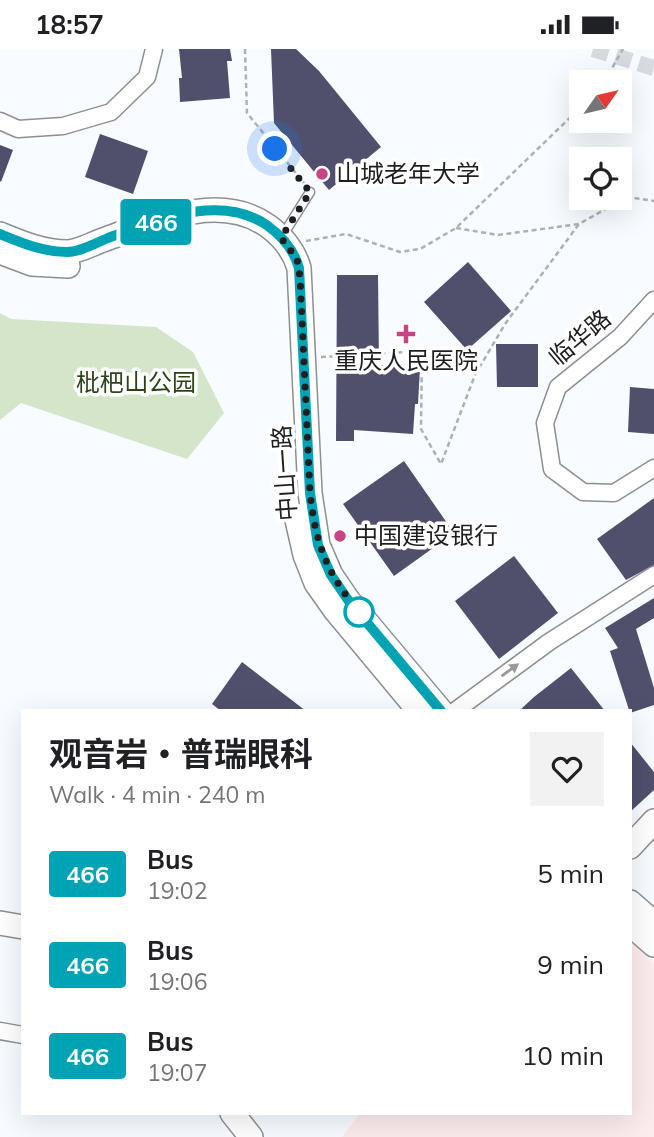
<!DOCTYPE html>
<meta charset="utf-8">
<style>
body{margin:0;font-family:Mulish,"Noto Sans SC",sans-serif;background:#f2f2f2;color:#202124;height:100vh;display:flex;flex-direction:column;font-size:26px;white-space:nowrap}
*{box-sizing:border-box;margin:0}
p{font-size:23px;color:#757577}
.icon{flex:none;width:38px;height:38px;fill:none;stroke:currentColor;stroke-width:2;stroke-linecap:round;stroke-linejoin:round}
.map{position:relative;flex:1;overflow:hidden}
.sheet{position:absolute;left:21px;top:660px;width:611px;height:406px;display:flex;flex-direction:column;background:#fff;border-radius:0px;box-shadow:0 7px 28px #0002}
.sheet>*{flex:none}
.badge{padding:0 14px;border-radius:5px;font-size:24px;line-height:46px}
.needle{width:46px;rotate:56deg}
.buttons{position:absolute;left:569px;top:21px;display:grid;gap:14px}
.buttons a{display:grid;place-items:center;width:63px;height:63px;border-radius:0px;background:#fff;box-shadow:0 7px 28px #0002;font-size:35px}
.you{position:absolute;width:35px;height:35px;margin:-18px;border:5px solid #fff;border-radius:50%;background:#1a73e8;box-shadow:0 0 0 10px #1a73e833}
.map>.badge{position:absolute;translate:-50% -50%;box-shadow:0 0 0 4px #fff}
.round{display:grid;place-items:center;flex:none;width:74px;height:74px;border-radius:0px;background:#f2f2f2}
.overview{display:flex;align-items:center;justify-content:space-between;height:119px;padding:0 28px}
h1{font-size:33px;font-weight:700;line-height:52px}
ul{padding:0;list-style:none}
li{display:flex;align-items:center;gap:21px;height:91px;padding:0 28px}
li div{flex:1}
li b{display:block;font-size:26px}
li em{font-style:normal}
li .badge{min-width:77px;font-weight:700;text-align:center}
.status{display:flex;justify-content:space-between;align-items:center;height:49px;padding:0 35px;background:#fff;direction:ltr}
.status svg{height:19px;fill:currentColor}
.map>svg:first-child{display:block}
</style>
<div class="status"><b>18:57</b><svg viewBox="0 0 49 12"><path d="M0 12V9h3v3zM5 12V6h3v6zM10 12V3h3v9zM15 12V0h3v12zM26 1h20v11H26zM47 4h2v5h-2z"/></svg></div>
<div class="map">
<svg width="654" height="1088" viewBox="0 0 654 1088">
<rect width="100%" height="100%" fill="#f8fbff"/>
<!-- commercial -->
<path fill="#fdeced" d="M630,893L654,914V1088H342L361,1064H630Z"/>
<!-- green -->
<path fill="#d4e5c9" d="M0,264L11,270L156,278L193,303L224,364L187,410L21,354L0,371Z"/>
<!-- building -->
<g fill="#50506c">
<path d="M179,0H230L232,12H227L230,49L180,53L179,29H182Z"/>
<path d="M271,0H296L319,22L381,98L329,141L274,74Z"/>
<path d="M100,85L148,102L133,145L85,128Z"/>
<path d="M0,96L13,101L1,133L0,132Z"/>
<path d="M468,213L511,262L467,301L424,253Z"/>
<path d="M337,226H378L379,316L420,319L418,355H415L413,385L354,381V392H336Z"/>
<path d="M496,295H538V338H497Z"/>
<path d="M630,338L654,340V385L628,383Z"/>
<path d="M404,412L454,484L394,527L343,455Z"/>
<path d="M654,449V516L626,531L597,490Z"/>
<path d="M514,507L558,564L499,610L455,552Z"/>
<path d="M654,549V569L636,580L654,639V656L630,664L610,602L618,599L605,579Z"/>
<path d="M242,613L306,662H221L212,655Z"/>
<path d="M571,619L605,662H519L534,648Z"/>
<path d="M630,693L654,723V741L630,763Z"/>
</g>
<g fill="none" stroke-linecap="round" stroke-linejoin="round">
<!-- street-tunnel -->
<path stroke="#d7dade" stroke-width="16" stroke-dasharray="16 8" stroke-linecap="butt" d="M593,0L654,19"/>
<defs>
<path id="lane" d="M283,186L310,143"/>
<g id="street">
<path d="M0,72L18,80L63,77L111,63L147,28L154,0"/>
<path d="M654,251L620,288L558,338L545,374L552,420L583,443L614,444L654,419"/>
<path d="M455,662L549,593L654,526"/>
<path d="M0,982L23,986"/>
</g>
<g id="secondary">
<path d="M0,185C22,194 43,203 67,203C78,203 92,195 103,191C153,173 219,142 268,177C283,188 294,202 299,219L310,444L318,496L331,526L348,551L441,662"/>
<path d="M0,203L32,215L68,217"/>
<path d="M297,471L305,506L316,534L335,561L419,662"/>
<path d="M630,798L654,772"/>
<path d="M630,853L654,874"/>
<path d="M0,874L23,878"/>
<path d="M630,875L654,896"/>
<path d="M232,1064L251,1088"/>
</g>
</defs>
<!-- lane casing -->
<use href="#lane" stroke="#8c8f93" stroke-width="11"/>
<!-- street casing -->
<use href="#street" stroke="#8c8f93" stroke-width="19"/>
<!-- secondary casing -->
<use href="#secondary" stroke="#8c8f93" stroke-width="26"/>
<!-- path -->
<g stroke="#aeb1b4" stroke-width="2.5" stroke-dasharray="5 3.5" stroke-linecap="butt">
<path d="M245,0L247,64L304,134"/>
<path d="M604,33L623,0"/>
<path d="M456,179L498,186L579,175"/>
<path d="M306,192L346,185L400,203L420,200L456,179L581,58"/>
<path d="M321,308L422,302L421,380L441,415L475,326L505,275L579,175L627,148L654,152"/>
</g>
<!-- lane -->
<use href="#lane" stroke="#fff" stroke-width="8"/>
<!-- street -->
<use href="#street" stroke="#fff" stroke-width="16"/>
<!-- secondary -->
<use href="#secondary" stroke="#fff" stroke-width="23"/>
</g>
<!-- one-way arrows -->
<defs><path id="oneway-solid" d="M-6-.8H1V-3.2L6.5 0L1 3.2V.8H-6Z" transform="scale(1.75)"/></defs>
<use fill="#999a9b" href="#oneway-solid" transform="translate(510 621) rotate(-36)"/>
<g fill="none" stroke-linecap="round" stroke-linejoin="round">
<defs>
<path id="line" d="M0,185C22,194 43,203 67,203C80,203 96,194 108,189C156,172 220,143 268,177C283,188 294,201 299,219L310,444L318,496L331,526L348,551L441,662"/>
</defs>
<!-- line casing -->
<use href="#line" stroke="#fff" stroke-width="16"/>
<!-- line -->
<use href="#line" stroke="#00a3b4" stroke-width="10"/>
<!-- walk -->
<path stroke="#1d1e20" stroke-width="7" stroke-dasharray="0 12.6" d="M275,100L310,143L281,189L297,210L300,228L310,444C316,500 329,528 365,570L359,563"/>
</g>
<!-- markers -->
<g fill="#c94486" stroke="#fff" stroke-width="2.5">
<circle cx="322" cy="125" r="7"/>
<path d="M402.5 274.5h7v7h7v7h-7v7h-7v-7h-7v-7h7z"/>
<circle cx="340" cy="487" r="7"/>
</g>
<circle fill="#fff" stroke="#00a3b4" stroke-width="3.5" cx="359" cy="563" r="14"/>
<g text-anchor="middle" stroke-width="7" stroke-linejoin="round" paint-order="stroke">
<!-- poi labels -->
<g font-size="24" fill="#1d1e20" stroke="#fff" text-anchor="start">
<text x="336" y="133">山城老年大学</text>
<text x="406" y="320" text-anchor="middle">重庆人民医院</text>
<text x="354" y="495">中国建设银行</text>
</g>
<!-- street labels -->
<g font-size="24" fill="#1d1e20" stroke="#fff">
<text transform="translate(580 289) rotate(-40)" y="8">临华路</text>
<text transform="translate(285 424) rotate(-94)" y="8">中山一路</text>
</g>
<!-- park labels -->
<g font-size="24" fill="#2b4418" stroke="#fff">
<text x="136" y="342">枇杷山公园</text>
</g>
</g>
</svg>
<div class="buttons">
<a><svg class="needle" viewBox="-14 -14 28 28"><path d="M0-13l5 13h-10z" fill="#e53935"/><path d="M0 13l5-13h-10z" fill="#757577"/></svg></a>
<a><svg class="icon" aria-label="locate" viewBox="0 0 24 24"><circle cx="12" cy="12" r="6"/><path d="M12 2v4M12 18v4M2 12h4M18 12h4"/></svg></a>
</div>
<div class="you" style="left:275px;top:100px"></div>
<b class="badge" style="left:156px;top:173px;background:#00a3b4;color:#fff">466</b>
<section class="sheet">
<div class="overview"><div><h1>观音岩‧普瑞眼科</h1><p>Walk · 4 min · 240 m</p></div><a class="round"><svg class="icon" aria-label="heart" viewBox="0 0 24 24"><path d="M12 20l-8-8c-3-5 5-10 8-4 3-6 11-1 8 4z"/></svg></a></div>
<ul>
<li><span class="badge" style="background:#00a3b4;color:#fff">466</span><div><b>Bus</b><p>19:02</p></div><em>5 min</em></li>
<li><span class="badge" style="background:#00a3b4;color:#fff">466</span><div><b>Bus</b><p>19:06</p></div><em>9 min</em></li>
<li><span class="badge" style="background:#00a3b4;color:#fff">466</span><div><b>Bus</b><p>19:07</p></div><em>10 min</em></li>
</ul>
</section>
</div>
